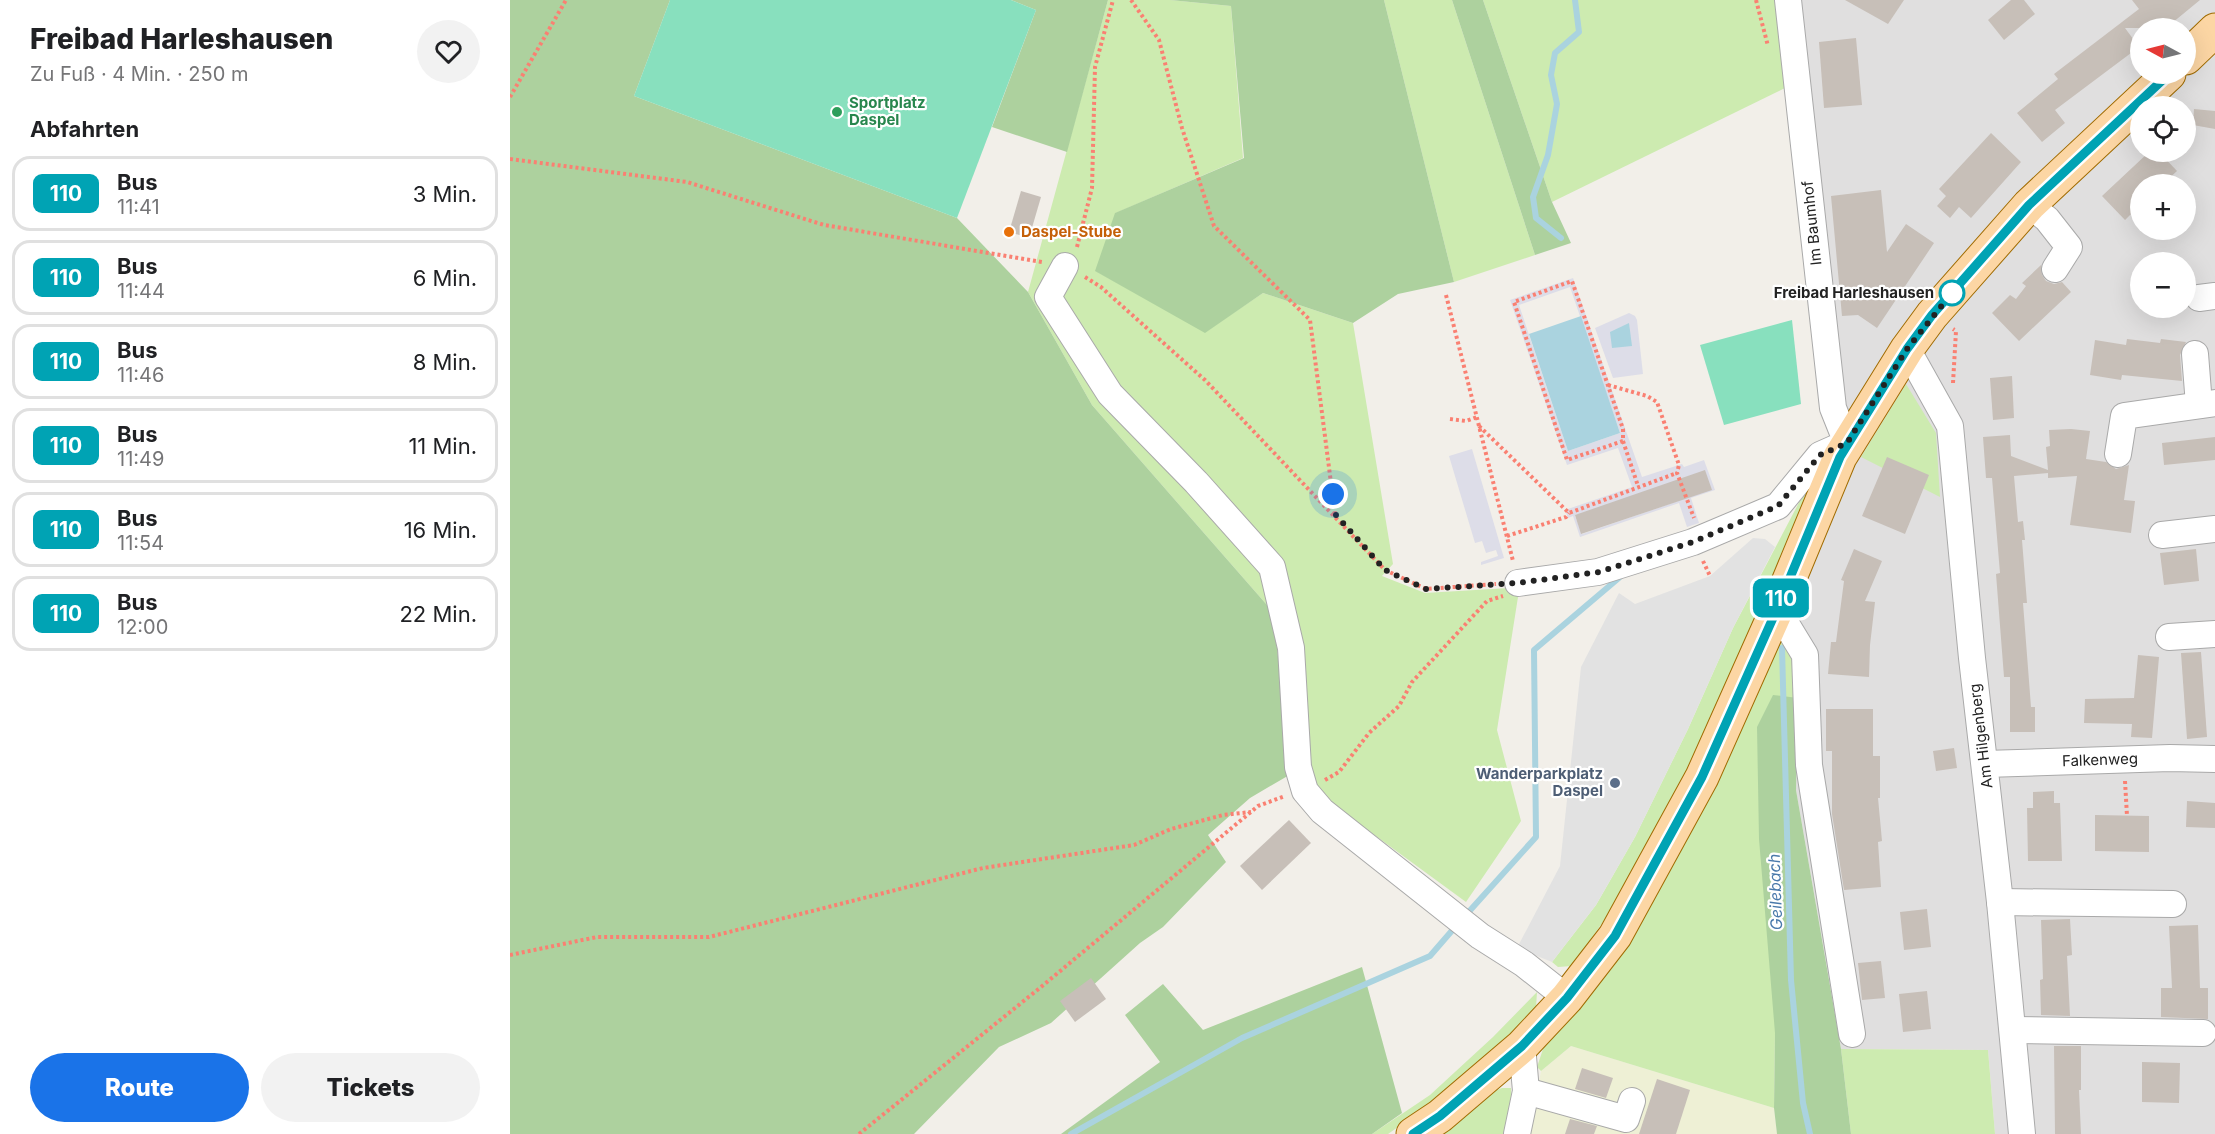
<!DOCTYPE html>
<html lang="de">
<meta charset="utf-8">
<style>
body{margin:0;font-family:Inter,sans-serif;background:#f2f2f2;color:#202124;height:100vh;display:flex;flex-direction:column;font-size:22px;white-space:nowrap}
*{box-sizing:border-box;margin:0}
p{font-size:20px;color:#757577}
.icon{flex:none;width:33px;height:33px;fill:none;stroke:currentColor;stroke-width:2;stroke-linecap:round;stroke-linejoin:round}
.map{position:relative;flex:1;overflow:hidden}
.details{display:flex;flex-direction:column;background:#fff;width:510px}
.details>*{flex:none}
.badge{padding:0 12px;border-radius:9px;font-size:21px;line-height:39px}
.needle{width:39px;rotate:277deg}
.buttons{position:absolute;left:1620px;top:18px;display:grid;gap:12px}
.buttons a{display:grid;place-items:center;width:66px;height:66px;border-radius:50%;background:#fff;box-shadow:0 6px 24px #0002;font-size:30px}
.you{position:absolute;width:30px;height:30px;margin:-15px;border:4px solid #fff;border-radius:50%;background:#1a73e8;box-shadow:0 0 0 9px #1a73e833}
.map>.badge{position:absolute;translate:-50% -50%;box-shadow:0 0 0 3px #fff}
h2{padding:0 30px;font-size:22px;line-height:54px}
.round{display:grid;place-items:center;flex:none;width:63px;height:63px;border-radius:32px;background:#f2f2f2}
.head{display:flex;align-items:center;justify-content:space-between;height:102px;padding:0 30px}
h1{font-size:28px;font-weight:800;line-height:45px}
.button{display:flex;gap:12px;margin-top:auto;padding:12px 30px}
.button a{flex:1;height:69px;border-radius:36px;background:#1a73e8;color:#fff;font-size:24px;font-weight:800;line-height:69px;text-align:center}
.button a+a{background:#f2f2f2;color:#202124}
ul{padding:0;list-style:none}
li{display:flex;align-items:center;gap:18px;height:75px;margin:0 12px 9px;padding:0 18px;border:3px solid #e0e0e0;border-radius:18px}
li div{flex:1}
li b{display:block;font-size:22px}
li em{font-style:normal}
li .badge{min-width:66px;font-weight:700;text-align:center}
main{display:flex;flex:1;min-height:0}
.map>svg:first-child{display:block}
</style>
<main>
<section class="details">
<div class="head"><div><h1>Freibad Harleshausen</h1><p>Zu Fuß · 4 Min. · 250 m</p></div><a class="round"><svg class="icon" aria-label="heart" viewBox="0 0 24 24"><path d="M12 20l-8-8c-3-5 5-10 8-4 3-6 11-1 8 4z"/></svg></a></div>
<h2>Abfahrten</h2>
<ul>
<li><span class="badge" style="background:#00a3b4;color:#fff">110</span><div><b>Bus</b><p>11:41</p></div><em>3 Min.</em></li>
<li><span class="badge" style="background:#00a3b4;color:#fff">110</span><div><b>Bus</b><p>11:44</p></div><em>6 Min.</em></li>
<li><span class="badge" style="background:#00a3b4;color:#fff">110</span><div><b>Bus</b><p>11:46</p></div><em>8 Min.</em></li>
<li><span class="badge" style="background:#00a3b4;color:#fff">110</span><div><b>Bus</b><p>11:49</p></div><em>11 Min.</em></li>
<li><span class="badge" style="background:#00a3b4;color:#fff">110</span><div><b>Bus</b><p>11:54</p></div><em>16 Min.</em></li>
<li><span class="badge" style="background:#00a3b4;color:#fff">110</span><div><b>Bus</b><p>12:00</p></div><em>22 Min.</em></li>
</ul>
<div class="button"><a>Route</a><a>Tickets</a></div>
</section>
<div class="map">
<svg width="1705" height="1134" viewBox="0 0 1705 1134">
<rect width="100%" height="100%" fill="#f2efe9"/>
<!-- residential -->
<path fill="#e0dfdf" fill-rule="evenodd" d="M1268,0H1705V1134H1485L1478,1050L1331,1049L1286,790L1288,698L1275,629L1322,434ZM1630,28H1676V74H1630ZM1630,106H1676V152H1630ZM1630,184H1676V230H1630ZM1630,262H1676V308H1630Z"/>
<!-- farmland -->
<path fill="#eef0d5" d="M1061,1046L1264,1108L1267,1134H1019L1031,1071Z"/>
<!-- grass -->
<g fill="#cdebb0">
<path d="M598,0H660L721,6L733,158L606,213L586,271L695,332L753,293L843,323L883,564L872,576L915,593L999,588L1008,597L987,730L1011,821L956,902L781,774L763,612L582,405L518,292Z"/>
<path d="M874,0H942L1025,255L944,282Z"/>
<path d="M973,0H1268L1279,86L1042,202Z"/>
<path d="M1396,384L1426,433L1430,497L1351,457Z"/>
<path d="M1315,465L1193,737L1139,847L1102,909L1062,966L1048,967L1042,962L1086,905L1125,837L1178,729L1223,628L1294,493Z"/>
<path d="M1275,630L1284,653L1288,698L1265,1033L1264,1108L1061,1046L1031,1071L1027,1067L1034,1046L1103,967L1105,956Z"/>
<path d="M1027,992L1026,1008L989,1046L925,1101L878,1134H862L920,1095L983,1037Z"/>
<path d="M1331,1049L1478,1050L1485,1134H1341Z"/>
<path d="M992,1088H1001L1002,1108L996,1134H925L979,1093Z"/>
</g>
<!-- forest -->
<g fill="#add19e">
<path d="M0,0H160L124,96L447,218L518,292L582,405L763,612L781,774L740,798L698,835L716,862L653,927L630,943L541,1023L489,1047L404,1134H0Z"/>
<path d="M501,0H598L557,152L482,127L526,10Z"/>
<path d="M660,0H874L944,282L888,294L843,323L753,293L695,333L585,271L605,213L734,158L721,6Z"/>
<path d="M942,0H973L1042,202L1061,243L1025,255Z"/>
<path d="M1263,695L1288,698L1286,790L1331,1049L1341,1134H1267L1264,1108L1265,1033L1249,839L1247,727Z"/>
<path d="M852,967L892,1113L862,1134H551L650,1062L615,1015L653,984L693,1030Z"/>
</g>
<!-- pitch -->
<g fill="#88e0be">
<path d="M160,0H501L526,10L447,218L124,96Z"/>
<path d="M1282,320L1291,404L1214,425L1190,345Z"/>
</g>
<!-- parking -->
<path fill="#e2e2e2" d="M1243,538L1255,539L1265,547L1223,628L1178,729L1125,837L1086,905L1042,962L1007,948L1050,866L1071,667L1109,593L1125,604L1200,576Z"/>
<!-- plaza -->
<g fill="#dddde8" fill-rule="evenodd">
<path d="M1063,278L1132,477L1172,464L1174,467L1194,460L1205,490L1181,498L1189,523L1177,527L1169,503L1070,537L1063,516L1058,518L1055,510L1122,487L1108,448L1057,465L1000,300ZM1060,287L1110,433L1058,451L1009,305ZM1168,501L1072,534L1065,516V515Z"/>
<path d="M1119,313L1125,316L1127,320L1133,374L1103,378L1085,328Z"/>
<path d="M962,449L994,558L971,565V562L988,556L986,550L976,553L972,541L965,543L939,456Z"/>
</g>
<!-- water -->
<g fill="#aad3df">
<path d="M1071,316L1110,433L1058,451L1019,334Z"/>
<path d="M1119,323L1122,346L1102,348L1100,332Z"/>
</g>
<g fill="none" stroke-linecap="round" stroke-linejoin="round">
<!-- stream -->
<g stroke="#aad3df" stroke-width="6">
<path d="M1051,238L1026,218L1023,197L1038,155L1047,104L1041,75L1045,53L1069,32L1065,0"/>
<path d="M1272,648L1281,980L1293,1103L1300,1134"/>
<path d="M955,916L1026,837L1024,650L1110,577"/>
<path d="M561,1134L732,1038L920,956L946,926"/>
</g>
</g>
<!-- building -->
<g fill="#c7bfb8">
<path d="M1335,0H1394L1378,24Z"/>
<path d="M1501,0H1514L1525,14L1494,40L1478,20Z"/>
<path d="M1622,0H1690L1656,28H1615L1629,47L1545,110L1555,123L1532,142L1507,113L1548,79L1544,74L1629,9Z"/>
<path d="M1346,38L1352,105L1314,108L1309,42Z"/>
<path d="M1684,109L1705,111V129L1683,125Z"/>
<path d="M1481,133L1511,162L1461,218L1449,207L1440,218L1427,206L1436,196L1429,189Z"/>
<path d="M1639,152H1649L1667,171L1653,184H1630V205L1615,220L1592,196Z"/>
<path d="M1371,190L1377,252L1396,224L1424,243L1367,328L1348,315L1332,316L1321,196Z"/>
<path d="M511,191L531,197L519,238L499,232Z"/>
<path d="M1531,265L1532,275L1536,281L1544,284L1552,282L1561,292L1509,341L1482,313L1500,295L1506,299L1516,286L1512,283Z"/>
<path d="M1617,339L1650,343L1651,339L1676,342L1670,355L1672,381L1612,375L1611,380L1580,375L1585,340L1616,345Z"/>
<path d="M1502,376L1504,418L1483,420L1480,378Z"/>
<path d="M1561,429L1580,431L1576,459L1596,462L1606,469L1619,465L1614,500L1625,501L1621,533L1560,525L1567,476L1538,478V473L1504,476L1508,522L1513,521L1515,540H1512L1517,603H1513L1521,707H1525V732H1500V677H1494L1486,574L1490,573L1482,478H1476L1473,437L1500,435L1501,456L1538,470L1536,447L1540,446L1539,430Z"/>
<path d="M1705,437V460L1654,465L1652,443Z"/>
<path d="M1377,457L1419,475L1395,534L1352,516Z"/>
<path d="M1195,470L1202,490L1071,534L1065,515Z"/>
<path d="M1344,549L1372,561L1355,601L1365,602L1360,645L1359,677L1318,674L1321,642H1326L1334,581L1331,580Z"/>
<path d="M1686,549L1689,581L1654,585L1650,553Z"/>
<path d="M1691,652L1697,737L1677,739L1671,653Z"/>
<path d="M1628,655L1649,657L1642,738L1621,737L1622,724L1574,723L1575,699L1624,698Z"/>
<path d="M1316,709H1363V756H1370V798H1368L1372,841L1368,842L1371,887L1334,890L1322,814V751H1316Z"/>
<path d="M1444,748L1447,768L1426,771L1423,751Z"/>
<path d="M1544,791V803H1550L1552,861H1518L1517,808H1523V792Z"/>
<path d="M1677,801L1705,803V828L1676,827Z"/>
<path d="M1585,815L1639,816V852L1585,851Z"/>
<path d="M779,820L801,843L752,890L730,866Z"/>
<path d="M1417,909L1421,947L1394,950L1390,912Z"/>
<path d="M1560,919L1562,955L1557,956L1560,1016L1531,1015L1530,980L1533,979L1531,920Z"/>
<path d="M1688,925L1690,988H1698V1019L1651,1017V988H1662L1659,926Z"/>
<path d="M1371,961L1375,998L1352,1000L1348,963Z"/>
<path d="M581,978L596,999L565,1022L550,1001Z"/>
<path d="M1417,991L1421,1029L1393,1032L1389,994Z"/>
<path d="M1544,1046H1571V1090H1569L1571,1134H1545Z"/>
<path d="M1632,1062L1670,1063L1669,1103L1632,1102Z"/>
<path d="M1072,1068L1103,1078L1096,1098L1065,1089Z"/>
<path d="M1147,1079L1180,1090L1166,1134H1129Z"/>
<path d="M1060,1119L1087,1126L1084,1134H1055Z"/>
</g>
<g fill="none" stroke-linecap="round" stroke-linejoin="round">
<defs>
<g id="minor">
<path d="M1519,205L1537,219L1559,247L1545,269"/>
<path d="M555,266L538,297L600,394L686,482L762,567L781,648L788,767L795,791L812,811L970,936L1014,964L1057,998"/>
<path d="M1689,298L1705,296"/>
<path d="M1397,349L1440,426L1462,658L1490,902L1512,1134"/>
<path d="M1685,354L1689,405"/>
<path d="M1608,454L1614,416L1705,403"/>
<path d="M1652,535L1705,529"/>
<path d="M1008,583L1088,572L1183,542L1268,506L1310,455L1337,443L1323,408L1278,0"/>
<path d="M1267,609L1295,655L1299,765L1342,1034"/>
<path d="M1659,637L1705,634"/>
<path d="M1475,764L1660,758L1705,759"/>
<path d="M1490,902L1663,904"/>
<path d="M1503,1030L1693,1033"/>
<path d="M1016,1091L1116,1119L1122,1101"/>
<path d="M1007,1134L1016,1091L1012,1046"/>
</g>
<g id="major">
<path d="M1676,58L1705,30"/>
<path d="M903,1134L930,1116L1012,1046L1057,998L1105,936L1192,777L1267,609L1330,457L1397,349L1422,315L1519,205L1659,74"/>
</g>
</defs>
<!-- minor casing -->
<use href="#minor" stroke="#a9a9a9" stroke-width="28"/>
<!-- major casing -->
<use href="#major" stroke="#a06b00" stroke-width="35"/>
<!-- path -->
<g stroke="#fa8072" stroke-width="4" stroke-dasharray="3 3" stroke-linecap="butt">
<path d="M621,0L649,40L672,128L704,226L800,320L825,514"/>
<path d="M1246,0L1258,46"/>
<path d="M0,97L56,0"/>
<path d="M0,159L177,182L314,225L532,262"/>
<path d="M567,247L582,188L585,67L603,0"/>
<path d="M575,277L591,287L695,380L875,570L916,589L986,584"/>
<path d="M936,295L1003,561"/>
<path d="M1443,383L1446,331L1443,329"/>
<path d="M1098,385L1137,396L1147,402L1169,465L1167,473L1184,518"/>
<path d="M940,419L956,421L967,417"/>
<path d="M969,426L1059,513L1167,473"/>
<path d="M1113,441L1057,460L1004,302L1062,281L1113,429V441L1128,486"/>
<path d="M997,536L1056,517L1059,513"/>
<path d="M1193,561L1200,576"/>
<path d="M815,780L829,772L859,733L889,706L902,682L977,601L993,596"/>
<path d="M1615,781L1617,816"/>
<path d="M0,955L87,937H199L473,868L624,845L661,829L713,815L741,812"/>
<path d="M349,1134L531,987L748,806L775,796"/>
</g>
<!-- minor -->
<use href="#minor" stroke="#fff" stroke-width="26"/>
<!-- major -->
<use href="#major" stroke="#fcd6a4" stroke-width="33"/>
</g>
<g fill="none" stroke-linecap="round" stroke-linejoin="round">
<defs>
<path id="line" d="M903,1134L930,1116L1012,1046L1057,998L1105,936L1192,777L1267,609L1330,457L1397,349L1422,315L1519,205L1659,74"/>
</defs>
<!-- line casing -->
<use href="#line" stroke="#fff" stroke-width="14"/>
<!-- line -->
<use href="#line" stroke="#00a3b4" stroke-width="9"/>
<!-- walk -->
<path stroke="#222" stroke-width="6" stroke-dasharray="0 10.8" d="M823,494L825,514L875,570L916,589L1008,583L1089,572L1183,542L1268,506L1310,455L1337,443L1397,349L1442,293"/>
</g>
<!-- markers -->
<circle fill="#2e9e5b" stroke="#fff" stroke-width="2" cx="327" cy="112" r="6"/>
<circle fill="#e8710a" stroke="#fff" stroke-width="2" cx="499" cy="232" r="6"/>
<circle fill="#fff" stroke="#00a3b4" stroke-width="3" cx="1442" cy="293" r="12"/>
<circle fill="#5c6f8a" stroke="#fff" stroke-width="2" cx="1105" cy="783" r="6"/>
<g text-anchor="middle" stroke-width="4.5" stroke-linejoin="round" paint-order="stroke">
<!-- leisure labels -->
<g font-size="15" font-weight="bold" fill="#27864d" stroke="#fff" text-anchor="start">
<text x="339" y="108">Sportplatz<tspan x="339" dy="17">Daspel</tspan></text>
</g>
<!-- street labels -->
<g font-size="15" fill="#222" stroke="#fff">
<text transform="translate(1302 223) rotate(-96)" y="5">Im Baumhof</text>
<text transform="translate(1471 736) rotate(-97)" y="5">Am Hilgenberg</text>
<text transform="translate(1590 760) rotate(-2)" y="5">Falkenweg</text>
</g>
<!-- food labels -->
<g font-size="15" font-weight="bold" fill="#c56008" stroke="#fff" text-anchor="start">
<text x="511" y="237">Daspel-Stube</text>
</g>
<!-- stop labels -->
<g font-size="15" font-weight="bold" fill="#222" stroke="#fff" text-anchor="end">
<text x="1424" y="298">Freibad Harleshausen</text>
</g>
<!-- service labels -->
<g font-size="15" font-weight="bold" fill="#4e5e75" stroke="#fff" text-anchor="end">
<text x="1093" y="779">Wanderparkplatz<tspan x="1093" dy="17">Daspel</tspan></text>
</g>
<!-- water labels -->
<g font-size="16" font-style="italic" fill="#4a7aab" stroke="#fff">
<text transform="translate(1265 892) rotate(-92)" y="6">Geilebach</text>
</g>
</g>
</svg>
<div class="buttons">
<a><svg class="needle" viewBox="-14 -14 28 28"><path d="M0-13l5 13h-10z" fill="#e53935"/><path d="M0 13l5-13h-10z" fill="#757577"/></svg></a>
<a><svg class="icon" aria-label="locate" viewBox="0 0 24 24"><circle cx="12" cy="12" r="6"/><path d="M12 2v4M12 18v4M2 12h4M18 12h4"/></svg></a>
<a>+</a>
<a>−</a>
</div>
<div class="you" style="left:823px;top:494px"></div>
<b class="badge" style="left:1271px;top:598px;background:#00a3b4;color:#fff">110</b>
</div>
</main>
